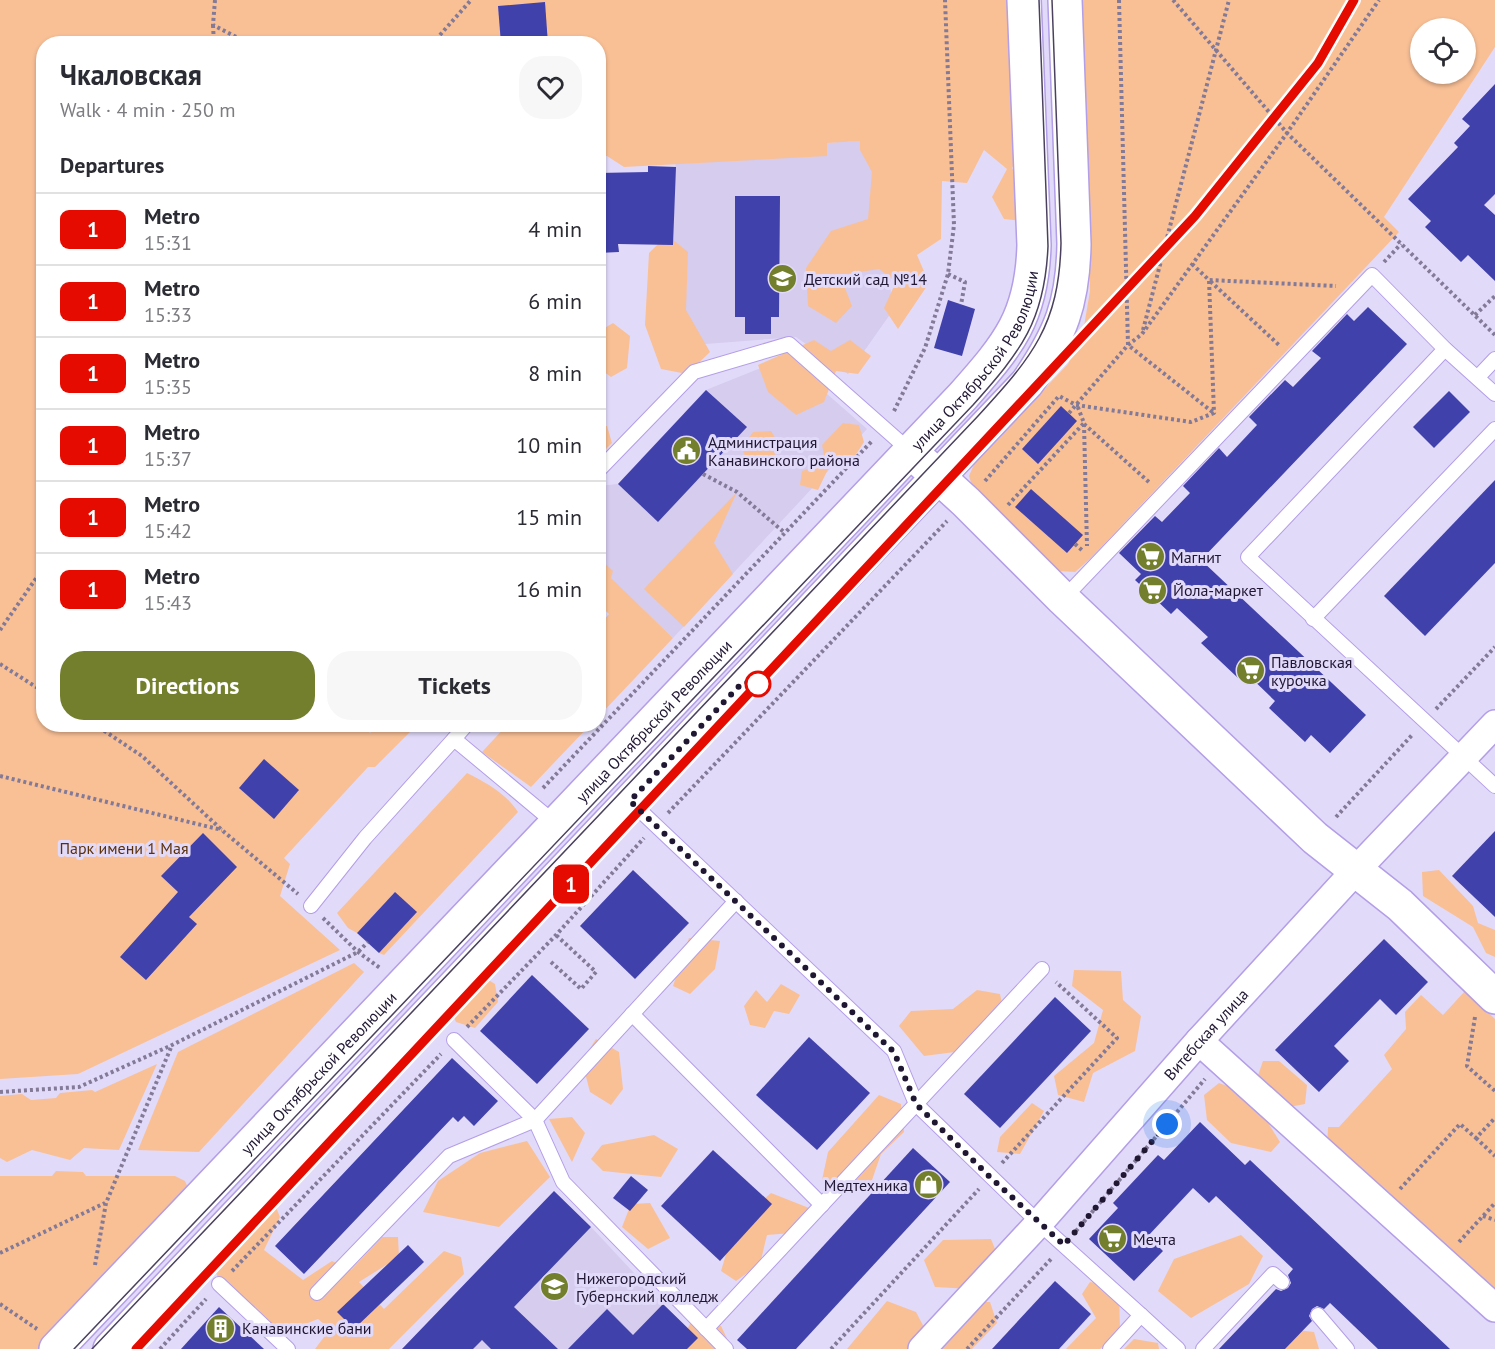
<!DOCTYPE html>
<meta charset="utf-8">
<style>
body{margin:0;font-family:"PT Sans",sans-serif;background:#f7f7f7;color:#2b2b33;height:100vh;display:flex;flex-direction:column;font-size:22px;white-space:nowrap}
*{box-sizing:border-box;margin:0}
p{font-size:20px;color:#7c7c81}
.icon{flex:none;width:33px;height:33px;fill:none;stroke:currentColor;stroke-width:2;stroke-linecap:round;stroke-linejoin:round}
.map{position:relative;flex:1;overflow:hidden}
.panel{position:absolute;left:36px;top:36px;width:570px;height:696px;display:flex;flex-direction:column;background:#fff;border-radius:24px;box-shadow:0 2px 4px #0004}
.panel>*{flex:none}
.badge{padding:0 12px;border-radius:9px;font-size:21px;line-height:39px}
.fabs{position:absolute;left:1410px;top:18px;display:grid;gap:12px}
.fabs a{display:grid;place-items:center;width:66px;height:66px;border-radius:50%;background:#fff;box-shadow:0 2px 4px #0004;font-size:30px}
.you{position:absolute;width:30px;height:30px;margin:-15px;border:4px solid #fff;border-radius:50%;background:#1a73e8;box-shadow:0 0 0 9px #1a73e833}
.map>.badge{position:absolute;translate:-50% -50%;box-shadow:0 0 0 3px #fff}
h2{padding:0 24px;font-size:22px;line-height:54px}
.round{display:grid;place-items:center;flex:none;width:63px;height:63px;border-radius:24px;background:#f7f7f7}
.summary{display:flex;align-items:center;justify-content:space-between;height:102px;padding:0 24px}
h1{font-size:28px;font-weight:600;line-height:45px}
.button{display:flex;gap:12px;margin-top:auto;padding:12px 24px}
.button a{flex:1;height:69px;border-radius:24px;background:#737f2c;color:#fff;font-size:24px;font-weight:600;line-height:69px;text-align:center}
.button a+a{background:#f7f7f7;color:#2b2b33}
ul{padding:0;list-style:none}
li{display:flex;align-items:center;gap:18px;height:72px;padding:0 24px;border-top:2px solid #e1e1e2}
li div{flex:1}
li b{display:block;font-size:22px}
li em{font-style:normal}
li .badge{min-width:66px;font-weight:700;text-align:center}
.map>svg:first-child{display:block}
</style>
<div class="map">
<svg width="1495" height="1349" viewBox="0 0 1495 1349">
<rect width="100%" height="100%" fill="#e2daf9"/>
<!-- built -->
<g fill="#d5ccee">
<path d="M889,139L891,313L848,374L796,337L679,346L673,245L676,152Z"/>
<path d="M786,358L867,429L673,638L599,567V486L618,484L706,390Z"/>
<path d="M554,1191L591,1227L663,1304L709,1349H402Z"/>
</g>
<!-- green -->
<g fill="#f9c096" fill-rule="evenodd">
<path d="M0,0H1021L1023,150L1012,168L1034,200L1022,221L1004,219L992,197L1007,169L984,150L967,183L942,181L941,239L917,255L929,283L898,329L884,308L896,282L879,269L840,275L852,306L836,323L808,306L806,268L831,231L868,219L872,172L860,150V141L827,143V156L624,167L607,156H599L598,44H44V724H361L370,733L377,725H417L375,767H368L284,858L290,864L280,896L340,950L78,1074L0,1079Z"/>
<path d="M1080,0H1495V47L1384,217L1399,232L1091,558L1075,572L1058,571L974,492L969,476L975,462L1068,364L1083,332L1090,291L1087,126ZM1420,28H1466V74H1420Z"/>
<path d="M667,235L688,252L686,310L710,352L687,374L661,369L645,325L649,253Z"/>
<path d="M613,323L630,336L627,368L611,377L599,368L598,332Z"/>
<path d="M814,340L831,351L850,340L871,356L858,374L836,371L824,402L796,415L768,392L758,365Z"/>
<path d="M843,423L859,425L864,442L853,459L830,465L818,490L800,485L802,471L826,463L822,445Z"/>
<path d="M598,426H607L612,443L601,454H599Z"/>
<path d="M771,431L780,446L767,467L748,464L742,448L753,432Z"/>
<path d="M737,492L714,543L733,574L684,627L644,589Z"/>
<path d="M599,558L613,571L611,578L673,638L599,716V626L609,614L599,604Z"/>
<path d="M507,725V724L590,725L531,787L482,752Z"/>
<path d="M467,773C485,782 507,794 518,812L384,955L379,953L395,892L357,933L348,928L337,913Z"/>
<path d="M1439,870L1473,906L1478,923L1495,930V957L1486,953L1473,927L1423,896L1422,872Z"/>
<path d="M689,938L720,941L715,969L690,994L673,986Z"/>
<path d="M354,963L364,972L199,1152L138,1150L178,1052Z"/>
<path d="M1074,970L1121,971L1123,1000L1141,1016L1135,1051L1093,1073L1084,1102L1058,1095L1054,1076L1094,1043L1103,1010L1072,986Z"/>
<path d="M474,971L495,984L498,1002L475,1028L456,1022L447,1001Z"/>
<path d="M781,984L800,995L789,1014L774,1011L765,1028L750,1025L744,1006L756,990L767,1002Z"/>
<path d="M977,990L1000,994L1005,1018L978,1049L924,1056L899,1026L911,1011L953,1009Z"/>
<path d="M1465,991L1495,1019V1289L1376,1181L1367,1182L1353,1161L1327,1148L1328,1127H1339L1392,1069L1384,1055L1406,1029L1405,1012L1421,995L1443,1015Z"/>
<path d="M596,1039L619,1052L623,1089L611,1105L590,1092L582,1061Z"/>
<path d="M1263,1061H1279L1307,1085L1305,1104L1284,1108L1256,1081Z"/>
<path d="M157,1064L119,1150L84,1148L70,1160L32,1150L7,1162L0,1158V1096L22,1094L31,1100L56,1098L60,1093L92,1090L95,1092Z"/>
<path d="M1219,1083L1250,1094L1280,1142L1271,1152L1231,1143L1207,1120L1204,1095Z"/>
<path d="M879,1095L901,1104L904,1132L881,1154L872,1180L839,1195L822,1180L828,1152Z"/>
<path d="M1032,1103L1044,1111L1020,1154L997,1152L1000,1137Z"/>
<path d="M572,1117L585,1133L572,1162L549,1119Z"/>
<path d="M654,1135L678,1149L661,1177L603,1171L591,1159L602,1145Z"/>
<path d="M527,1141L550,1177L499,1227L423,1212L438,1181L480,1153Z"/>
<path d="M56,1171L83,1172L86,1176H175L185,1181L189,1190L39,1349H0V1176H52Z"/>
<path d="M771,1193L809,1208L804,1232L767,1235L760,1264L736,1281L721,1271L735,1224Z"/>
<path d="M273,1200L280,1217L264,1250L303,1280L332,1261L351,1270L382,1237H398L399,1257L359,1282L384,1309L444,1251L461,1257L464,1274L389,1349H315L330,1329L318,1319L280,1334L227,1302L212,1262Z"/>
<path d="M650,1203L670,1238L648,1249L622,1227L631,1204Z"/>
<path d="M1241,1235L1263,1256L1249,1284L1191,1318L1158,1291L1174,1259Z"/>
<path d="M991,1239L997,1254L971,1289L935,1287L924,1260L943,1240Z"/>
<path d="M1090,1282L1119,1287L1120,1332L1100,1349H1066L1096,1318L1082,1294Z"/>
<path d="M887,1301L916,1312L928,1335L914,1349H847Z"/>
<path d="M969,1302H990L997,1323L972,1349H928Z"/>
<path d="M690,1324L721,1326L732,1349H677Z"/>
<path d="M1288,1329L1314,1332L1319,1349H1270Z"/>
<path d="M1134,1339L1158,1343L1159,1349H1124Z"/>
</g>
<!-- building -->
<g fill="#4141ac">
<path d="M545,2L548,44H501L498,6Z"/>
<path d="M1495,84V194L1484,205L1495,215V281L1468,255L1461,262L1425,227L1431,221L1408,199L1458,147L1454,143L1470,126L1462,119Z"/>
<path d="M648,166L676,167L673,245L618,244L619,252L598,253V173L648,172Z"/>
<path d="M735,196H780L779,317H771V334H745V317H735Z"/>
<path d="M948,300L975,309L962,356L934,348Z"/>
<path d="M1368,307L1407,344L1201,560L1366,715L1330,753L1311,735L1305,742L1269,708L1275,701L1244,671L1238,678L1201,643L1208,637L1193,623L1177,608L1171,614L1135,580L1141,574L1119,553L1155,516L1162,522L1190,493L1183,486L1219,448L1227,457L1257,425L1249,417L1285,380L1293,387L1321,358L1312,351L1347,314L1354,321Z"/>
<path d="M706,390L747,427L658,522L618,484Z"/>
<path d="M1449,391L1470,412L1434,448L1413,427Z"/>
<path d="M1061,406L1077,421L1038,464L1022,449Z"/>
<path d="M1495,480V563L1425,636L1384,596Z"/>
<path d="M1031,489L1083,535L1067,553L1015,507Z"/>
<path d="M264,759L299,790L274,819L239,788Z"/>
<path d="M1495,831V917L1452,876Z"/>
<path d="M203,833L237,867L189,917L197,924L146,980L120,957L178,892L161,876Z"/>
<path d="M633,870L689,923L635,979L580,926Z"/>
<path d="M395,892L417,912L379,953L357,933Z"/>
<path d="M1384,939L1428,982L1396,1015L1380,999L1334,1046L1349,1061L1319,1092L1275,1050Z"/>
<path d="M532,975L589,1029L537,1084L480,1031Z"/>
<path d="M1055,997L1091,1031L1000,1128L964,1094Z"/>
<path d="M809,1037L870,1093L817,1150L756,1095Z"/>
<path d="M452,1058L498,1101L474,1126L464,1116L458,1122L453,1117L304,1274L275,1246Z"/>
<path d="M1200,1122L1245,1165L1250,1160L1450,1349H1378L1330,1303L1324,1309L1317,1306L1312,1309L1309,1316L1312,1321L1285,1349H1219L1276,1289L1281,1291L1288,1288L1291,1283L1288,1275L1293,1269L1216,1196L1209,1203L1193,1188L1148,1236L1163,1251L1134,1281L1089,1239L1118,1208L1113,1203L1158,1155L1164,1160Z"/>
<path d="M913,1148L950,1182L796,1349H747L737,1340Z"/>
<path d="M713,1150L772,1204L720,1261L661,1206Z"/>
<path d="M631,1176L648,1190L630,1211L613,1198Z"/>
<path d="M554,1191L591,1227L514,1307L558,1349H491L482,1340L473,1349H402Z"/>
<path d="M408,1245L424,1262L354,1329L337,1312Z"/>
<path d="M1055,1281L1091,1314L1059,1349H992Z"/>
<path d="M663,1304L698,1338L687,1349H568L607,1309L633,1335Z"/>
<path d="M219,1307L264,1349H181Z"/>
</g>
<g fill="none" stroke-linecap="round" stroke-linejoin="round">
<defs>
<g id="service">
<path d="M1445,349L1248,557L1495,786"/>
<path d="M1478,377L1495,359"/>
<path d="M598,471L694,372L789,344L910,451"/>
<path d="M1063,599L1372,275L1445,349L1495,394"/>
<path d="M1313,619L1495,429"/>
<path d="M454,739L467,724"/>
<path d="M630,801L894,1051L916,1104L1039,1223L1141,1315L1110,1349"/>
<path d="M311,906L365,838L454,739L556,824"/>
<path d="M632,1014L822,1205"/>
<path d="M454,1040L535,1120L563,1182L726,1349"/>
<path d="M219,1284L288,1349"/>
<path d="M317,1293L449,1156L535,1120L736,901"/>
<path d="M1141,1315L1178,1349"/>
<path d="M1318,1315L1347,1349"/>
<path d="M706,1329L1042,969"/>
<path d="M1203,1349L1273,1274L1282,1282"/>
</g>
<g id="minor">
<path d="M1199,1041L1495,1308"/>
<path id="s1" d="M922,1349L1039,1223L1199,1041L1357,869L1495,724"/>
</g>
<path id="tertiary" d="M910,451L966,502L1063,599L1315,838L1400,905L1495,997"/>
<g id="secondary">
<path id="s2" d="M56,1349L963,396C1009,344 1032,317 1034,245L1024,0"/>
<path d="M110,1349L1027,383C1061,334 1073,303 1074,244L1065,0"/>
</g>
</defs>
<!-- service casing -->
<use href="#service" stroke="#b39ee8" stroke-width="16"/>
<!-- minor casing -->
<use href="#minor" stroke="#b39ee8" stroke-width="30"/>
<!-- tertiary casing -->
<use href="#tertiary" stroke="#b39ee8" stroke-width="36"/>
<!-- secondary casing -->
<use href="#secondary" stroke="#b39ee8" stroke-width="36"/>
<!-- path -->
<g stroke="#837a98" stroke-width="4" stroke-dasharray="3 3" stroke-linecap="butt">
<path d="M215,0L213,25L250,44"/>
<path d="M1119,0L1128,345L1215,414"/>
<path d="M1173,0L1287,133L1495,335"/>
<path d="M213,25L214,44"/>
<path d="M432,44L471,0"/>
<path d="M1384,262L1401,244"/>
<path d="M1192,264L1209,280L1336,286"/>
<path d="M948,274L965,282L961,305"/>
<path d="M1475,315L1495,296"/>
<path d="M1143,330L1229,0"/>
<path d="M894,411L925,348L948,274L954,225L945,0"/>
<path d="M1069,413L1128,345L1142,334L1287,133L1379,0"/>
<path d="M1084,424L1087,546"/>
<path d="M1084,424L1150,483"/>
<path d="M703,474L737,492L785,533"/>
<path d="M985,481L1059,396L1076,405L1191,422L1214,413L1209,280L1280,346"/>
<path d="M1008,505L1084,423L1077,405"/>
<path d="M1075,544L1083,551"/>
<path d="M0,630L44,567"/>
<path d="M0,664L44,692"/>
<path d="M1436,709L1495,647"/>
<path d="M94,724L142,756L223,831L298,894"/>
<path d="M0,776L222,830"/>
<path d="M543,788L872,441"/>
<path d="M668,813L947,521"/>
<path d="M1336,817L1413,734"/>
<path d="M323,918L358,952L380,968"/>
<path d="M551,962L581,989L596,972L556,935"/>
<path d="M1475,1017L1467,1066L1495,1091"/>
<path d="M467,1027L556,935L644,838"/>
<path d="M0,1092L79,1087L172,1045L358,952L368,942"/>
<path d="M1476,1138L1495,1156"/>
<path d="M1002,1163L1117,1038L1056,982"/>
<path d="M1400,1189L1460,1124L1476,1138L1495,1118"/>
<path d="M1483,1216L1495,1220"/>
<path d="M1076,1231L1205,1079"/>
<path d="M1459,1242L1495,1203"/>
<path d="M0,1253L105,1203"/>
<path d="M95,1265L106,1203L172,1045"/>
<path d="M232,1271L441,1054"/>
<path d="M0,1304L37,1329"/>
<path d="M160,1349L206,1299"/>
<path d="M831,1349L979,1189"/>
<path d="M967,1349L1051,1259"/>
</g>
<!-- service -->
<use href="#service" stroke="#fff" stroke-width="14"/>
<!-- minor -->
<use href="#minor" stroke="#fff" stroke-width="27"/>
<!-- tertiary -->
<use href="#tertiary" stroke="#fff" stroke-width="33"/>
<!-- secondary -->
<use href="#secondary" stroke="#fff" stroke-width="33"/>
<!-- tram -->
<g stroke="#4a415e" stroke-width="1.5">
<path d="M74,1349L973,405C1021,351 1045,321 1048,246L1039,0"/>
<path d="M92,1349L978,416C1032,357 1059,326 1061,243L1052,0"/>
</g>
</g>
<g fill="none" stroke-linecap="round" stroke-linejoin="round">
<defs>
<path id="line" d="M136,1349L1195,216L1318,63L1354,0"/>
</defs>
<!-- line casing -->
<use href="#line" stroke="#fff" stroke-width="14"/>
<!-- line -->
<use href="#line" stroke="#e50b00" stroke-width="9"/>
<!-- walk -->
<path stroke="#201733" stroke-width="6" stroke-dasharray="0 10.8" d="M758,684L743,682L630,801L894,1052L916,1104L990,1177L1064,1245L1167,1124"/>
</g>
<!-- icons -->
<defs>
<symbol id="school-disc" viewBox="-11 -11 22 22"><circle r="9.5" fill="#737f2c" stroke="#e2daf9"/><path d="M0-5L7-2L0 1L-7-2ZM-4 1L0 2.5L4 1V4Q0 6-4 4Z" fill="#fff"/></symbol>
<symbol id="civic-disc" viewBox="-11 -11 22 22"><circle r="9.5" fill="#737f2c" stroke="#e2daf9"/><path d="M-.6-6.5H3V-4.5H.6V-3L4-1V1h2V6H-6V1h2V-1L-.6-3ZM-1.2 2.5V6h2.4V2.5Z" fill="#fff"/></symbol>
<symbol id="supermarket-disc" viewBox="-11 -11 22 22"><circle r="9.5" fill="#737f2c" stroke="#e2daf9"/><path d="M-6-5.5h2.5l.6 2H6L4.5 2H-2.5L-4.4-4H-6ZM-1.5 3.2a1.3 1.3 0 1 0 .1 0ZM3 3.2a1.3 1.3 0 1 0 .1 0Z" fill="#fff"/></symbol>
<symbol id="shop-disc" viewBox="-11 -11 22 22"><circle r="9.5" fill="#737f2c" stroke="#e2daf9"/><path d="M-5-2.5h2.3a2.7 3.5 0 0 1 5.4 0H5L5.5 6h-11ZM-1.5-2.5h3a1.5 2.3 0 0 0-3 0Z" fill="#fff"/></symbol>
<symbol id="university-disc" viewBox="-11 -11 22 22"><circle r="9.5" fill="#737f2c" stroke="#e2daf9"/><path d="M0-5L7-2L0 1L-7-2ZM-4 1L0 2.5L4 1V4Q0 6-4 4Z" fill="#fff"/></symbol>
<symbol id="building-disc" viewBox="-11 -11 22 22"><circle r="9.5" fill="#737f2c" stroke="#e2daf9"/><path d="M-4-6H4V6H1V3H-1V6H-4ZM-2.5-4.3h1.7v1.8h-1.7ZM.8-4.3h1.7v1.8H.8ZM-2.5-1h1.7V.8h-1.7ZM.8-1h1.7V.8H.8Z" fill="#fff"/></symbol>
</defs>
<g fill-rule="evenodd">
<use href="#school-disc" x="766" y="262" width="33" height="33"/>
<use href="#civic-disc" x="670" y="434" width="33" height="33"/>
<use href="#supermarket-disc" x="1134" y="540" width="33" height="33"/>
<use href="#supermarket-disc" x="1136" y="574" width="33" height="33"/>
<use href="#supermarket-disc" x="1234" y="654" width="33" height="33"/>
<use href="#shop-disc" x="912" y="1168" width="33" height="33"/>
<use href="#supermarket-disc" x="1096" y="1222" width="33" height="33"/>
<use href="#university-disc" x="538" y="1270" width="33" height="33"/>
<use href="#building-disc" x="204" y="1312" width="33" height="33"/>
</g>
<!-- markers -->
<circle fill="#fff" stroke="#e50b00" stroke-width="3" cx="758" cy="684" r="12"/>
<g text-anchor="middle" stroke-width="6" stroke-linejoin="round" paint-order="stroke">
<!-- poi labels -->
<g font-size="16" fill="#201733" stroke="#e2daf9" text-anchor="start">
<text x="804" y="285">Детский сад №14</text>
<text x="708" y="448">Администрация<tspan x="708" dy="18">Канавинского района</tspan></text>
<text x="1171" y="563">Магнит</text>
<text x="1173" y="596">Йола-маркет</text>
<text x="1271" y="668">Павловская<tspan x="1271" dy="18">курочка</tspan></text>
<text x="908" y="1191" text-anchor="end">Медтехника</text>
<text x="1133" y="1245">Мечта</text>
<text x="576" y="1284">Нижегородский<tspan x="576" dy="18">Губернский колледж</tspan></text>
<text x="242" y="1334">Канавинские бани</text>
</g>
<!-- street labels -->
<g font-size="16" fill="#201733" stroke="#e2daf9">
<text dy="6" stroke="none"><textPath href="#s2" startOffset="1353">улица Октябрьской Революции</textPath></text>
<text dy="6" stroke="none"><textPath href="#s2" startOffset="867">улица Октябрьской Революции</textPath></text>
<text dy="6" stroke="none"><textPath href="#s1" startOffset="424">Витебская улица</textPath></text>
<text dy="6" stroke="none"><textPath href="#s2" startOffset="381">улица Октябрьской Революции</textPath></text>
</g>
<!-- park labels -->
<g font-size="16" fill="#5b310b" stroke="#e2daf9">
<text x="124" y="854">Парк имени 1 Мая</text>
</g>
</g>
</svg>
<div class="fabs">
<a><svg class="icon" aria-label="locate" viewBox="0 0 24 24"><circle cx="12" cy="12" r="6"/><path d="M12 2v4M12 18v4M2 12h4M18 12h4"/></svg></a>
</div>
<div class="you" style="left:1167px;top:1124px"></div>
<b class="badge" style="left:571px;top:884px;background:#e50b00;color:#fff">1</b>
<section class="panel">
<div class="summary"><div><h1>Чкаловская</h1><p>Walk · 4 min · 250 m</p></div><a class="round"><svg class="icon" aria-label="heart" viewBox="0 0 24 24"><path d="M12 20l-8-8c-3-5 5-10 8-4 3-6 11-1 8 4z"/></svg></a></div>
<h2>Departures</h2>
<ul>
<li><span class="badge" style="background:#e50b00;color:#fff">1</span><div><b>Metro</b><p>15:31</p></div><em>4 min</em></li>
<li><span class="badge" style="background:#e50b00;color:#fff">1</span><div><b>Metro</b><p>15:33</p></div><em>6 min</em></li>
<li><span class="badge" style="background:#e50b00;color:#fff">1</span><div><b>Metro</b><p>15:35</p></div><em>8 min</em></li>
<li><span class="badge" style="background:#e50b00;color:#fff">1</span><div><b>Metro</b><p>15:37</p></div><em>10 min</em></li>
<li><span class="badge" style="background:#e50b00;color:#fff">1</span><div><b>Metro</b><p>15:42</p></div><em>15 min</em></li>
<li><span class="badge" style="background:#e50b00;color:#fff">1</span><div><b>Metro</b><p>15:43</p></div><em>16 min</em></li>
</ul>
<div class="button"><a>Directions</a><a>Tickets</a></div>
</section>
</div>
